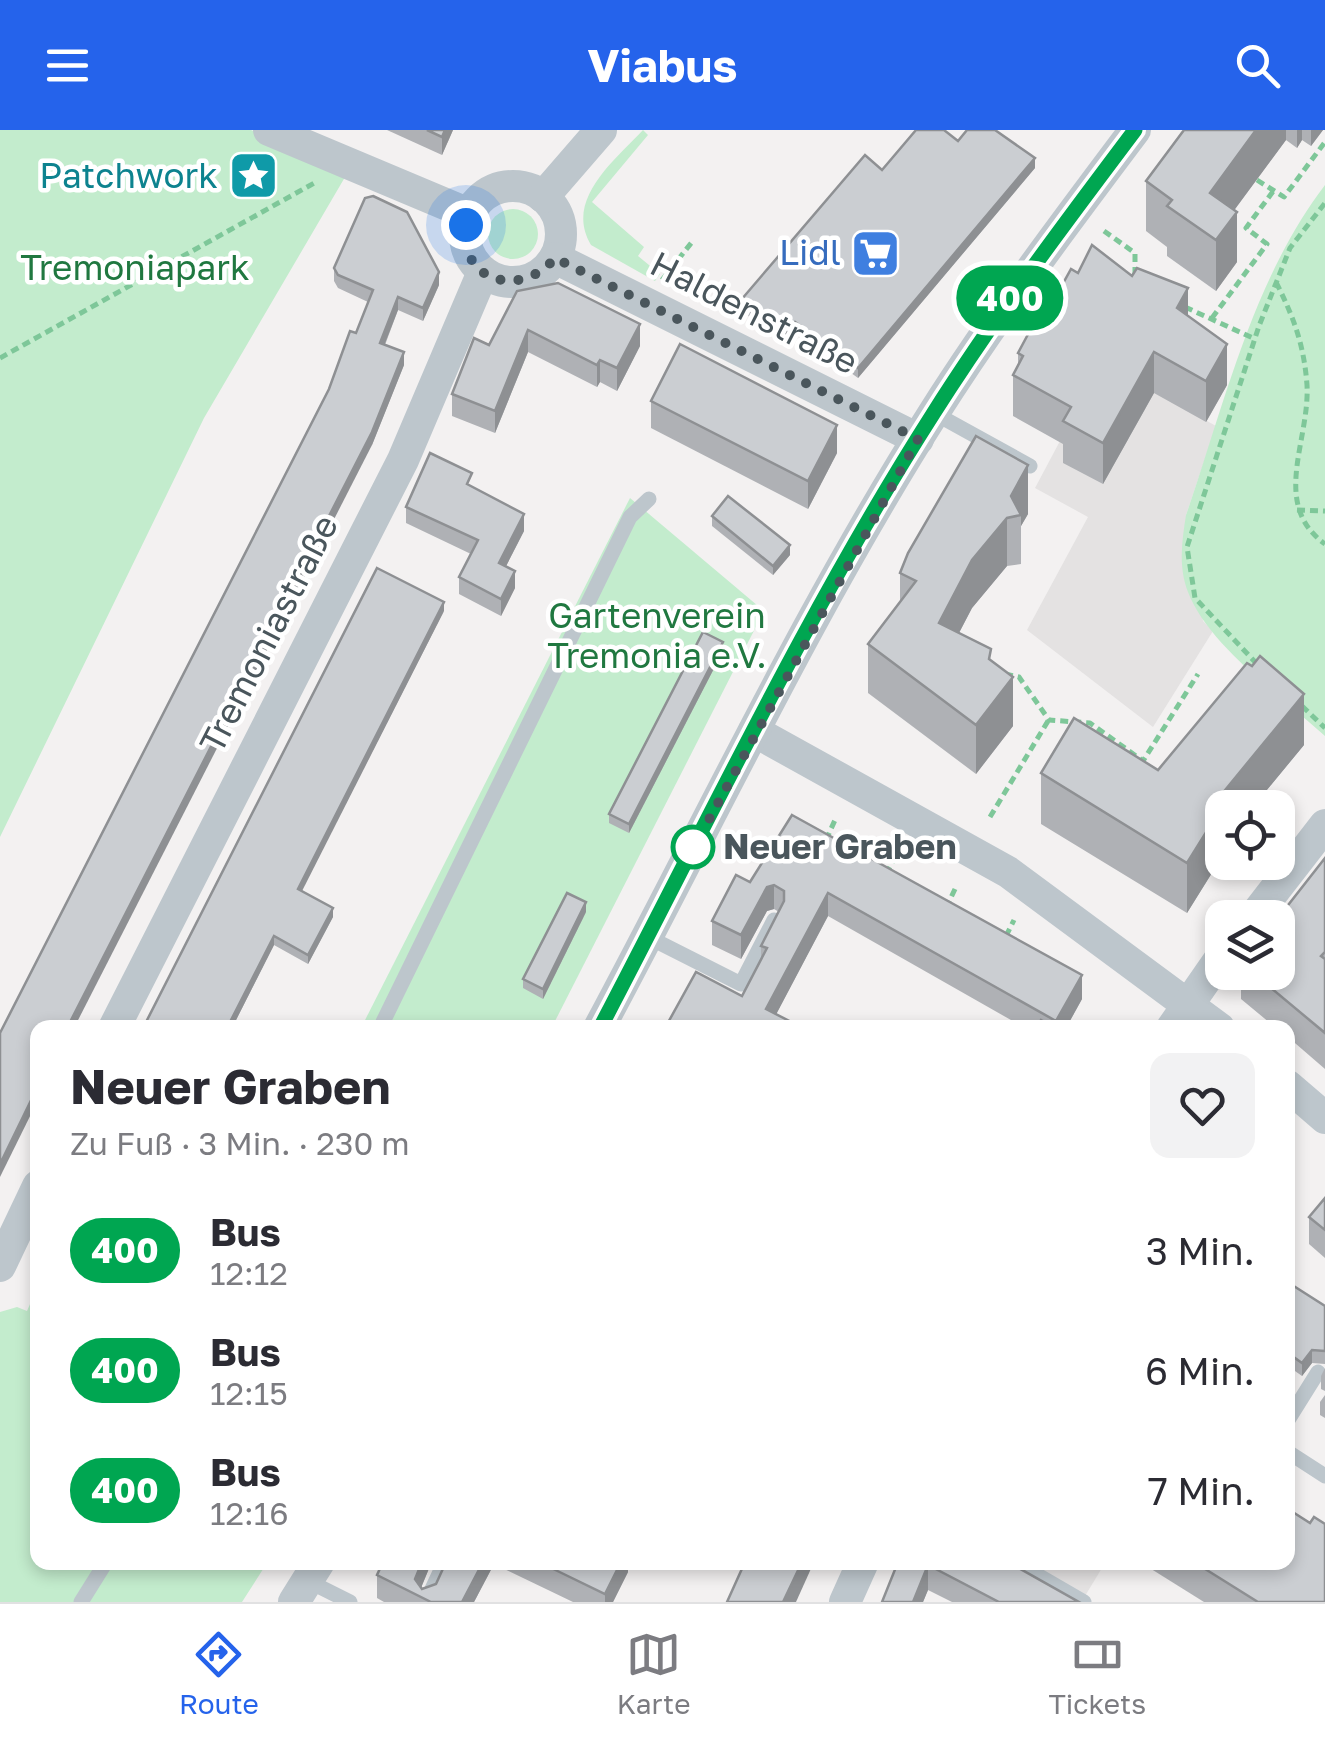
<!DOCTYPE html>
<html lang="de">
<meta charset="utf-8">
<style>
body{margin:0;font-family:"Golos Text",sans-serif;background:#f2f2f3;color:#2b2b33;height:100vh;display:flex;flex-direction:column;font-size:38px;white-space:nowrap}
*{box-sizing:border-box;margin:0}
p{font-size:32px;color:#7c7c81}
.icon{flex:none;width:55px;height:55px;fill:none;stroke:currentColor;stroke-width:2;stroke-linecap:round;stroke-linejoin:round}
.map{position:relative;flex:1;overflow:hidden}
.details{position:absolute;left:30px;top:890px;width:1265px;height:550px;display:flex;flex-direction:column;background:#fff;border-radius:20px;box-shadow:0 5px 15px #0003}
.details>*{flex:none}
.badge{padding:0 20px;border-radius:32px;font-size:35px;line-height:65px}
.fabs{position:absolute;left:1205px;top:660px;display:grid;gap:20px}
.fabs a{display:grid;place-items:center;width:90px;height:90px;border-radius:20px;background:#fff;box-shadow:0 5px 15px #0003;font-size:50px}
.you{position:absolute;width:50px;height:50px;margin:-25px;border:8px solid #fff;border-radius:50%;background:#1a73e8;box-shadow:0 0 0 15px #1a73e833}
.map>.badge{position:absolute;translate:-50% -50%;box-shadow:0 0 0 5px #fff}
.round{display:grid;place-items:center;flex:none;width:105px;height:105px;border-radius:20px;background:#f2f2f3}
.headline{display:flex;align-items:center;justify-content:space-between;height:170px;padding:0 40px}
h1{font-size:48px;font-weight:700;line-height:75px}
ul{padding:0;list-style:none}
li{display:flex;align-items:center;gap:30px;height:120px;padding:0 40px}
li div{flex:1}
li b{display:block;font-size:38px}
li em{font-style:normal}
li .badge{min-width:110px;font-weight:700;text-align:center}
header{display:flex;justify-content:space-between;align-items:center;height:130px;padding:0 40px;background:#2563eb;color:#fff;font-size:45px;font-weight:700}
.tabs{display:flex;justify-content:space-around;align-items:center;height:140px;border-top:2px solid #e1e1e2;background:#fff;font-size:28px;color:#7c7c81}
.tabs a{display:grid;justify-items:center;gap:5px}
.tabs .active{color:#2563eb}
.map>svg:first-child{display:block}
</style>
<header><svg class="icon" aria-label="menu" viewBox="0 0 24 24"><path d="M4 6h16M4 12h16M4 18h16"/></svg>Viabus<svg class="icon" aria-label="search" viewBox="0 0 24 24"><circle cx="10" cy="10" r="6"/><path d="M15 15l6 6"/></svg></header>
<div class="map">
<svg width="1325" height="1472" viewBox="0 0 1325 1472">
<rect width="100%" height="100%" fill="#f3f1f1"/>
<!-- education -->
<g fill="#e4e2e2">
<path d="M1177,220L1227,255L1207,291L1216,296L1186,385L1203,491L1213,501L1153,597L1027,500L1088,387L1035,358L1060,311Z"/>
<path d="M1031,1433H1105L1085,1466Z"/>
</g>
<!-- green -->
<g fill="#c3eccd">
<path d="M0,0H251L348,42L204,288L0,707Z"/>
<path d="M643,0L648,5L592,72L644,117L638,126L660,144L655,151L591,115C564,70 614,31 643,0Z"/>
<path d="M1325,55V606C1283,568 1208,515 1188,462C1178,436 1182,411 1186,385C1225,273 1252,151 1325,55Z"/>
<circle cx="513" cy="104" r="25"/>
<path d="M630,368L764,481L552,897L361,898Z"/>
<path d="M37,1158L38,1432L267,1433L242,1472H0V1182L17,1177L27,1181Z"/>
</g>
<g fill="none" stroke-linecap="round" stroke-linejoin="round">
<!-- path -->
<g stroke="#7ec799" stroke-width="5" stroke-dasharray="8 5" stroke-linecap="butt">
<path d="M1257,50L1284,67L1325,12"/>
<path d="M1104,101L1135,123V147"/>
<path d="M662,150L692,112"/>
<path d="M1276,152C1294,188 1304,215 1307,255C1310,311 1270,374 1325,414"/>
<path d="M1185,177L1255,209"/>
<path d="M1212,188L1267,114L1246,98L1274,60"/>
<path d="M0,228L316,52"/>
<path d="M1297,380L1325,381"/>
<path d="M1257,534L1195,468L1187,417L1259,196L1290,118L1325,73"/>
<path d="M1005,544L1019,547L1049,590L1090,593L1143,631L1198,544"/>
<path d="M1302,576L1325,598"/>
<path d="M990,687L1048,591"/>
<path d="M826,710L835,690"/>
<path d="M1237,732L1249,744"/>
<path d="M886,744L897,724"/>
<path d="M946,778L956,757"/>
<path d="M1006,806L1014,790"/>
</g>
<!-- lane -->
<g stroke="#bdc6cc" stroke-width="15">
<path d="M934,283L1030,336"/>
<path d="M648,807L741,854L774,790"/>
<path d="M380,898L630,387L649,369"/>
<path d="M1288,1290L1318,1242"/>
<path d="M1288,1322L1325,1346"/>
<path d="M1015,1432L1084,1472"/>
<path d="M308,1451L350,1472"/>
<path d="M81,1472L106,1432"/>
<path d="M426,1472L440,1442"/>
</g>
<!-- street -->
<g stroke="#bdc6cc" stroke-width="32">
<path d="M269,0L469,84"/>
<circle cx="513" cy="104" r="48"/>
<path d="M543,67L601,0"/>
<path d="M555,128L918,309"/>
<path d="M754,601L1008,742L1219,898"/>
<path d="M1253,788L1325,695"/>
<path d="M114,898L403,330L483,142"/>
<path d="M599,898C709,693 808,481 933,284C995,186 1065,93 1135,0"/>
<path d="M1172,898L1222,826"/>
<path d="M1288,956L1325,988"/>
<path d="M0,1136L38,1056"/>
<path d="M294,1472L319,1432"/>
<path d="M845,1472L863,1432"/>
</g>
</g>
<!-- wall -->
<g fill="#afb1b5">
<path d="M387,0H453L442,25Z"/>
<path d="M1184,0H1323L1311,16L1302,10L1297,18L1286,10L1234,80L1237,132L1216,161L1167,126V117L1146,101V51Z"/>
<path d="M958,11L1035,38L858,248L795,202L784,215L741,180V170L882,40Z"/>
<path d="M334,138L439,155L423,191L398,180L385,215L404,235L372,315L356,203L368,172L338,158L334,151Z"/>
<path d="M1078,143L1132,146L1188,186L1227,255L1206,292L1154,263L1103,354L1063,333V314L1013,286V245L1018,236V223L1061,157Z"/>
<path d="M517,161L640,216L617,261L600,252L597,257L528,222L495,303L452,286V264L489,215Z"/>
<path d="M651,271L837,323L808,379L651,298Z"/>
<path d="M976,306L1028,384L1021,396V434L1007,436L972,478L959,503L991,531L1013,596L976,644L868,563V514L900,472V443Z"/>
<path d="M472,357L524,401L506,436L515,458L501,486L459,464V447L471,424L406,393V377Z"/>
<path d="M712,386L790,425L773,445L712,396Z"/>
<path d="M444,481L301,761L333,787L308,834L274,815L232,898H143Z"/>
<path d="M723,521L629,703L609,693V684Z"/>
<path d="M1304,615L1252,678H1222L1220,730L1187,783L1041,694V643L1158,640Z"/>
<path d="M792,685L1082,869L1066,898H1025L828,786L776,884L742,866L761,829V816L779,782L774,779L767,781L741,829L712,815V791L750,752Z"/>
<path d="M1325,728V939L1288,907V898H1276L1241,869V842H1278Z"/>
<path d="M586,782L543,869L523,858V849Z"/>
<path d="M1325,1068V1128L1309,1114V1087Z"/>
<path d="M1288,1156L1325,1176V1234L1312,1233L1302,1246L1288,1236Z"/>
<path d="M1325,1238V1261L1321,1259V1246Z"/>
<path d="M1325,1265V1288L1320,1285V1272Z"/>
<path d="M383,1432H445L430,1436L421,1458L422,1459L436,1454L446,1432H628V1442L613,1472H573L494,1434L474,1472H384L377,1468V1445Z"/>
<path d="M898,1432H1008L1079,1472H952L928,1460L923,1472H882Z"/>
<path d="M1140,1432H1288L1325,1472H1204Z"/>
</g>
<!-- shaded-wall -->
<g fill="#8e9093">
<path d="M445,0H453L442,25V7Z"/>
<path d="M1256,0H1286V10L1213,109L1210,63Z"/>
<path d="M1297,0H1302V10L1297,18Z"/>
<path d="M1311,0H1323L1311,16Z"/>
<path d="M1035,28V38L858,248V238Z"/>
<path d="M1237,82V132L1216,161V110Z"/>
<path d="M439,142V155L423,191V178Z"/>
<path d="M1188,158V199L1177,178Z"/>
<path d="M398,167V180L380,226V213Z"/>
<path d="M795,192V202L784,215V205Z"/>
<path d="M640,194V216L617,261V238Z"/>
<path d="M528,200V222L495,303V281Z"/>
<path d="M1227,214V255L1206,292V251Z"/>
<path d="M404,222V235L372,315L74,898H67Z"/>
<path d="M1154,222V263L1103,354V313Z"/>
<path d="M600,230V252L597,257V235Z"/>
<path d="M837,295V323L808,379V351Z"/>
<path d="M1028,335V384L1021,396V385L1011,366Z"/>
<path d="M524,384V401L499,450V433Z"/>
<path d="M1007,388V436L972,478L939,541V493L972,430Z"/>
<path d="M790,415V425L773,445V436Z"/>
<path d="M515,441V458L501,486V469Z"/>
<path d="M444,472V481L298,769V759Z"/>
<path d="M723,512V521L629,703V694Z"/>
<path d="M1013,547V596L976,644V595Z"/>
<path d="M1304,564V615L1252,678H1222V714L1220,717V730L1187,783V733L1212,676Z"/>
<path d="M774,755V779L767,781L741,829V805L767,757Z"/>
<path d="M828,763V786L769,898L766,879Z"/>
<path d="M586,772V782L543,869V859Z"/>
<path d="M333,778V787L308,834V825Z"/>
<path d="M274,806V815L232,898L228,896Z"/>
<path d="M1082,845V869L1066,898H1056V891Z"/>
<path d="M38,956V970L0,1047V1034Z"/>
<path d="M1312,1220V1233L1302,1246V1233Z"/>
<path d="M422,1432H445L430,1436L418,1465L415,1449Z"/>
<path d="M483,1432H494V1434L474,1472H462Z"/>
<path d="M621,1432H628V1442L613,1472H605V1464Z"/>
<path d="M802,1432H814L796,1472H783Z"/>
<path d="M928,1435V1460L923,1472H913Z"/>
</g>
<!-- building -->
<g fill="#cbced2" stroke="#8e9093" stroke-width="2.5">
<path d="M427,0H445L442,7Z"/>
<path d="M916,0H944L958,11L967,0H995L1035,28L858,238L795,192L784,205L741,170L865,25L882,40Z"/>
<path d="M1184,0H1256L1210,63L1237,82L1216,110L1167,76L1172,70L1146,51Z"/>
<path d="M373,66L407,82L439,142L423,178L398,167L380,213L404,222L372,302L67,898H38V956L0,1034V903L329,259L350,201L356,203L373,160L338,145L334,138L365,68Z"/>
<path d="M1092,115L1132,146L1137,138L1188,158L1177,178L1227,214L1206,251L1154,222L1103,313L1063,291L1071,277L1013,245L1023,226L1018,223L1055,154L1061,157L1071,139L1078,143Z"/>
<path d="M558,153L640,194L617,238L600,230L597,235L528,200L495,281L452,264L474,208L489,215L517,161Z"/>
<path d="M680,214L837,295L808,351L651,271Z"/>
<path d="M976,306L1028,335L1011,366L1021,385L1007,388L972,430L939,493L991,519L989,529L1013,547L976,595L868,514L916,451L900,443L908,423Z"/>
<path d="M430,323L472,343L467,354L524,384L499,433L515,441L501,469L459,447L478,410L406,377Z"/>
<path d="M728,366L790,415L773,436L712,386Z"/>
<path d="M377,438L444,472L298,759L333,778L308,825L274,806L228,896L232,898H143Z"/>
<path d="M703,502L723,512L629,694L609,684Z"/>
<path d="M1260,526L1304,564L1212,676L1220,680L1187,733L1041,643L1074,588L1158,640L1247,533L1252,536Z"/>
<path d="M792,685L1082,845L1056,891L828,763L766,879L803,898H665L696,842L742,866L767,818L761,816L784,771V761L774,755L767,757L741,805L712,791L736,745L750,752Z"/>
<path d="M1325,728V822L1321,826L1325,829V903L1252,842H1278V788Z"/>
<path d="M567,763L586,772L543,859L523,849Z"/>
<path d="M1041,890L1054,898H1036Z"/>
<path d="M1325,1068V1100L1309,1087Z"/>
<path d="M1289,1153L1325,1176V1221L1312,1220L1302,1233L1288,1223V1156Z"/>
<path d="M1288,1379L1310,1393L1314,1387L1325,1394V1472H1258L1194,1432H1288Z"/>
<path d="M383,1432H422L415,1449L422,1459L436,1454L446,1432H483L462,1472H431L377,1445Z"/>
<path d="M539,1432H621L605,1464Z"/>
<path d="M745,1432H802L783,1472H727Z"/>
<path d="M898,1432H1008L1079,1472H999L928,1435L913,1472H882Z"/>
</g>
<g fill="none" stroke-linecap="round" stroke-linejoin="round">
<defs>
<path id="line" d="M600,898C708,692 808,480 933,284C995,186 1065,93 1135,0"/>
</defs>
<!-- line casing -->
<use href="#line" stroke="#fff" stroke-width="22"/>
<!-- line -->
<use href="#line" stroke="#00a651" stroke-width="15"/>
<!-- walk -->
<path stroke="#4a565c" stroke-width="10" stroke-dasharray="0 18" d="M466,95C458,152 521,169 555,128L918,309L690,724L693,717"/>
</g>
<!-- icons -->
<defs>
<symbol id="sight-square" viewBox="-11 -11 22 22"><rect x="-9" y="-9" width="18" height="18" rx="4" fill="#0f9aa8" stroke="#fff"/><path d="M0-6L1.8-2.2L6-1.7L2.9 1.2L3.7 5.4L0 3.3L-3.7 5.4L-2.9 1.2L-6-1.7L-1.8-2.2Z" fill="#fff"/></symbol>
<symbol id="supermarket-square" viewBox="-11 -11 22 22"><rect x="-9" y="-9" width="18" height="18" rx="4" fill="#3f7fe0" stroke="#fff"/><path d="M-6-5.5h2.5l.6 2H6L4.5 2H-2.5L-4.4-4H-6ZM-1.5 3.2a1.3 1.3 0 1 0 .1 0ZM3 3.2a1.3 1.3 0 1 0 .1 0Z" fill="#fff"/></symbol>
</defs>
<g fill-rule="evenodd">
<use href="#sight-square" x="226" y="18" width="55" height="55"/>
<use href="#supermarket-square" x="848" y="96" width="55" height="55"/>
</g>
<!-- markers -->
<circle fill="#fff" stroke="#00a651" stroke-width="5" cx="693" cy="717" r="20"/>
<g text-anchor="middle" stroke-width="9" stroke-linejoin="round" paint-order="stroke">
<!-- culture labels -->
<g font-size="35" fill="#0d838f" stroke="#fff" text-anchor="end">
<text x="218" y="58">Patchwork</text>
</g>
<!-- shop labels -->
<g font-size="35" fill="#366cbe" stroke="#fff" text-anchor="end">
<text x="841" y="135">Lidl</text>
</g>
<!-- park labels -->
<g font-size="35" fill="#207840" stroke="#fff">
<text x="135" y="150">Tremoniapark</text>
<text x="657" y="498">Gartenverein<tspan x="657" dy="40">Tremonia e.V.</tspan></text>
</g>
<!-- street labels -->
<g font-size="35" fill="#4a565c" stroke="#fff">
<text transform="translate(754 183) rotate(27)" y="12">Haldenstraße</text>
<text transform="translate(269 504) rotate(-63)" y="12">Tremoniastraße</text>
</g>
<!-- stop labels -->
<g font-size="35" font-weight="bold" fill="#4a565c" stroke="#fff" text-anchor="start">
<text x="723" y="729">Neuer Graben</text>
</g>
</g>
</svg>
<div class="fabs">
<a><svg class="icon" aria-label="locate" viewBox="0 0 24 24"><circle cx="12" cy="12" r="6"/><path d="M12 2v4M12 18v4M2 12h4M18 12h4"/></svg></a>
<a><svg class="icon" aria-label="layers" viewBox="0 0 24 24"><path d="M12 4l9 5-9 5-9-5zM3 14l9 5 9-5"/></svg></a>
</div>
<div class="you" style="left:466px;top:95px"></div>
<b class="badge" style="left:1010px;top:168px;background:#00a651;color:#fff">400</b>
<section class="details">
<div class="headline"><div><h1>Neuer Graben</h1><p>Zu Fuß · 3 Min. · 230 m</p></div><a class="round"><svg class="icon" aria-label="heart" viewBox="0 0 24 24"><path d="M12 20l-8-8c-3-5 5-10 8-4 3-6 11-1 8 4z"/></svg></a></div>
<ul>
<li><span class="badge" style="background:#00a651;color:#fff">400</span><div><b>Bus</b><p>12:12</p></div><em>3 Min.</em></li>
<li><span class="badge" style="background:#00a651;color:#fff">400</span><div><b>Bus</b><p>12:15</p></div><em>6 Min.</em></li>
<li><span class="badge" style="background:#00a651;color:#fff">400</span><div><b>Bus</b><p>12:16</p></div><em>7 Min.</em></li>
</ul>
</section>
</div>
<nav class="tabs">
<a class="active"><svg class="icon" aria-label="directions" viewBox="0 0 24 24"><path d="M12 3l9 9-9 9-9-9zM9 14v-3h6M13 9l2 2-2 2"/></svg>Route</a>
<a><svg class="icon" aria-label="map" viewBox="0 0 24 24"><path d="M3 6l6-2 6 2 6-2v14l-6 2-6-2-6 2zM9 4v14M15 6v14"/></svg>Karte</a>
<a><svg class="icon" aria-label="tickets" viewBox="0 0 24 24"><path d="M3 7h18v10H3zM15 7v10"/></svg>Tickets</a>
</nav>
